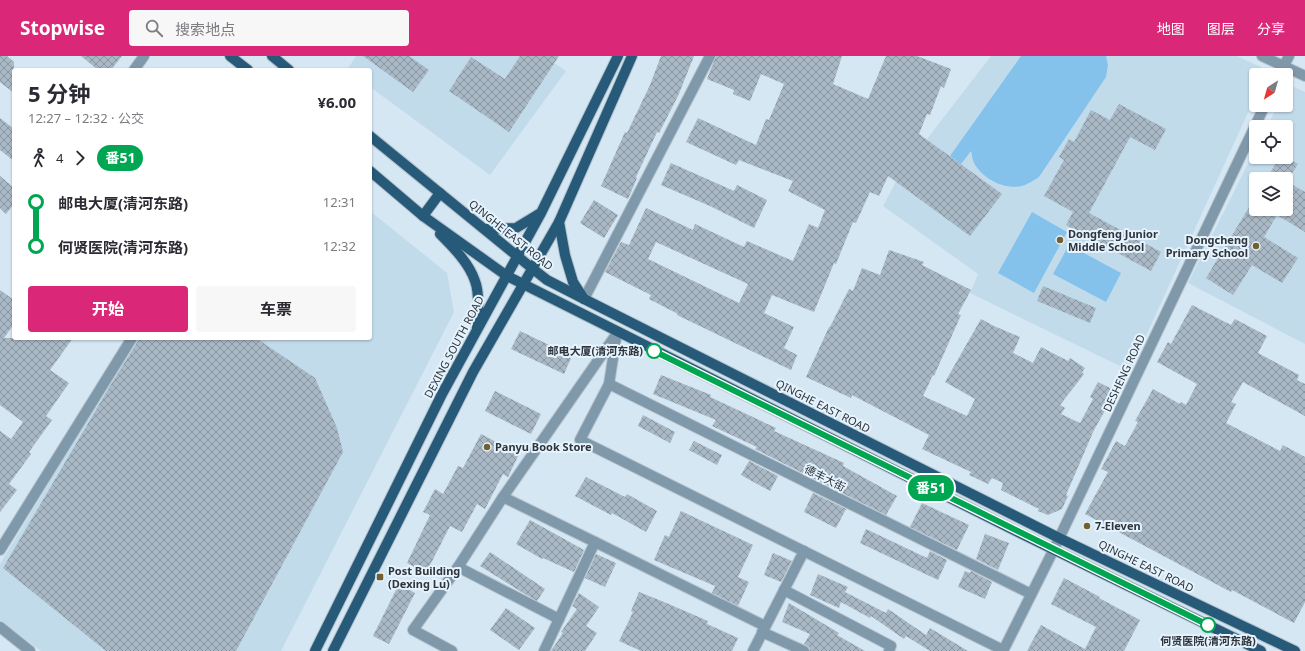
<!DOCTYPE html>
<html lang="zh">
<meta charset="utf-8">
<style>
body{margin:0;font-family:"Noto Sans","Noto Sans SC",sans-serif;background:#f7f7f7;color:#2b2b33;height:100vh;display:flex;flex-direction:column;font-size:15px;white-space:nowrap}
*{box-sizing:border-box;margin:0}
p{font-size:13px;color:#7c7c81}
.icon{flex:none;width:22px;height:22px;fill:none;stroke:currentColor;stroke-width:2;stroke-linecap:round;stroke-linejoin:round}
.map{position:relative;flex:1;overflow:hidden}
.drawer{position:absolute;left:12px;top:12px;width:360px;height:272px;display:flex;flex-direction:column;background:#fff;border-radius:4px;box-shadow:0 1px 3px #0004}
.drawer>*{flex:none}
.badge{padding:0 8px;border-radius:13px;font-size:14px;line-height:26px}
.needle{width:26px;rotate:217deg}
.buttons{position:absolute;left:1249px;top:12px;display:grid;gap:8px}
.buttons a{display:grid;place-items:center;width:44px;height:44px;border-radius:4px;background:#fff;box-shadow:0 1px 3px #0004;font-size:20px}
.map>.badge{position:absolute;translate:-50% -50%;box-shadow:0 0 0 2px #fff}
.legs{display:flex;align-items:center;gap:6px;height:44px;padding:0 16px;font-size:13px}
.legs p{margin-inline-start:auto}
.head{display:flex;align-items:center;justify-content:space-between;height:68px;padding:0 16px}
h1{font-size:22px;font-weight:700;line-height:30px}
.button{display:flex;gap:8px;margin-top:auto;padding:8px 16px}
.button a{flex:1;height:46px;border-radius:4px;background:#db2777;color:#fff;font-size:16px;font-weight:700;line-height:46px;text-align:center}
.button a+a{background:#f7f7f7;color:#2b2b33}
ul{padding:0 16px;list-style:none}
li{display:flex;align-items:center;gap:14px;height:44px;font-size:15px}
li i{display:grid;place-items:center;width:6px;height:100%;margin:0 5px;background:currentColor}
li i::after{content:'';width:10px;height:10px;margin:-5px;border:3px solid;border-radius:50%;background:#fff}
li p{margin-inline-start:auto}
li:first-child i{background:linear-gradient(#0000 50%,currentColor 0)}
li:last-child i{background:linear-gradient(currentColor 50%,#0000 0)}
header{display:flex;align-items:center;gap:24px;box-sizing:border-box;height:56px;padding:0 20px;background:#db2777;color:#fff}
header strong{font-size:19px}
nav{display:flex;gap:22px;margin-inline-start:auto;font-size:14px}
.search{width:280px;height:36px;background:#f7f7f7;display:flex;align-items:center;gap:10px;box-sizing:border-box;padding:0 14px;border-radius:4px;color:#7c7c81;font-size:15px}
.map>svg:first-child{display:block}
</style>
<header>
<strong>Stopwise</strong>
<div class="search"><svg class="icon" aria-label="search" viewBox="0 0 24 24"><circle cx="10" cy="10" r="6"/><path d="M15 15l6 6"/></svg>搜索地点</div>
<nav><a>地图</a><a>图层</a><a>分享</a></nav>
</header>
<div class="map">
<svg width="1305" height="595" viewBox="0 0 1305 595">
<defs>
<pattern id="building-cross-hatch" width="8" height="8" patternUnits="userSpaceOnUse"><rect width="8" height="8" fill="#a8b8c5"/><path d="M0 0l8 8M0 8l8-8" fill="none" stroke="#8996a1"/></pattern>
</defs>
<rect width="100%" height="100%" fill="#d5e7f3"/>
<!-- built -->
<g fill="#c2dbeb" fill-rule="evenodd">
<path d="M356,0H544L566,15L490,119L370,31V14H347Z"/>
<path d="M991,0H1237L1267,14L1265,19H1256V39L1130,315L970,237L978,218L883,150L900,118Z"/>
<path d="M1288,28L1305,36V288L1188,227L1256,92V101H1286V71H1267L1278,49H1286V32ZM1256,123H1286V153H1256Z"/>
<path d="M370,155L447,217L454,256L281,595H41L0,564V508L137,282H370Z"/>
</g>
<!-- pitch -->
<g fill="#84c2eb">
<path d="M1021,0H1106L1108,9L1106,21L1039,121C1034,124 1028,128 1022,130C1004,134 983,123 974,107C972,103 972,98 971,95L961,108L950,100Z"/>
<path d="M1032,156L1067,176L1034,237L998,217Z"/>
<path d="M1069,189L1121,217L1106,246L1053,218Z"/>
</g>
<!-- building -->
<g fill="url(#building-cross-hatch)" fill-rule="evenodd">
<path d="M0,0H7L14,6V37L0,26Z"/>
<path d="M81,0H122L111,14H98Z"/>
<path d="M363,0H409L429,14L413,36Z"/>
<path d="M520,0H559L509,76L449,35L471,1L505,23Z"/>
<path d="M661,0H694L678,40L659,77L657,76L636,121L637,122L628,143L601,130L625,76L627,77L650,29Z"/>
<path d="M716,0H842L833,28L868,43L886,0H917L951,13L944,32L941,30L930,59L927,58L919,78L1002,138L970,180L888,120L879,140L870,136L856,167L853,166L836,208L834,207L814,256L772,239L764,257L794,271L784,292L797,299L791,314L677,259L678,258L649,243L651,239L605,216L621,186L629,189L646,152L693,174L695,168L744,191L747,185L793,205L809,168L818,172L825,154L788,135L793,125L739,104L736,109L686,86L698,62L756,89L766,63L769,64L784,28L761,18L750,45L733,38L734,34L707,23ZM656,186L748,228L739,247L648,203Z"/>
<path d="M1119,48L1166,73L1155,94L1130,81L1089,157L1161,196L1151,215L1066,169L1073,156L1044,140L1064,104L1059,101L1069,83L1074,86L1091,54L1110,64Z"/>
<path d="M0,62L14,73V105L0,94Z"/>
<path d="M1280,101H1286L1298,108L1288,123H1266Z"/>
<path d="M671,107L734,135L737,129L767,144L754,172L710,150L661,129Z"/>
<path d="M0,120L14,132V148L6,158L0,152Z"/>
<path d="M1286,125L1305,136V176L1277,159L1264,181L1298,202L1282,227L1252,209L1233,239L1206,222L1256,140V153H1286Z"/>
<path d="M594,144L618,159L604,182L580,167Z"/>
<path d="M889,194L924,206L922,209L971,234L958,258L961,259L934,320L933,319L923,340L967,360L975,343L945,326L981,263L994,270L1020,281L1013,297L1033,307L1041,291L1068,305L1070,302L1085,312L1082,317L1084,318L1060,349L1065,352L1061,358L1080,367L1093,343L1090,341L1098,326L1116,335L1094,374L1066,439L1068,440L1062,453L1048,459L1038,455L1039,453L1001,434L1003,427L992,422L988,428L969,419L971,416L922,393L929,379L852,339L851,342L806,321L829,271H830L849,233L853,235L862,212L880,219Z"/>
<path d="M1043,230L1096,252L1090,267L1037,245Z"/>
<path d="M0,234L14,244V268L4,282H73L50,314L69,327L46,360L52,364L29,396L31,398L9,428L17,434L0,456V375L11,383L23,366L0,349Z"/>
<path d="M1192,249L1231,269L1235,263L1267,280L1258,297L1299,319L1297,324L1305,328V360L1243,326L1231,346L1236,348L1226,367L1280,395L1283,389L1305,401V546L1294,567L1232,534L1231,536L1085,458L1108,416L1101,413L1116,385L1125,390L1138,366L1135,365L1153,333L1180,348L1181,346L1186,349L1197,328L1157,306L1168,286L1171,288Z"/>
<path d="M520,275L572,300L564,318L511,293Z"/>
<path d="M138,282H256L315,322L337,372L343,396L236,595H106L3,512L110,330L138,285Z"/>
<path d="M661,319L711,339L710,341L776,372L774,375L844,407L843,410L897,440L886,459L755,393L757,391L712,370L716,364L653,338Z"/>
<path d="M495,335L541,358L531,378L485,355Z"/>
<path d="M643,359L675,376L670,387L638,370Z"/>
<path d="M481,378L519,398L508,421L503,418L485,453L477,448L462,476L450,470L426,517L407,507L430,459L423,456L435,433L443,438L458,410L463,412Z"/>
<path d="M694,385L722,399L717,409L689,394Z"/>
<path d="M749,405L778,420L770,435L741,419Z"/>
<path d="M586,421L625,441L627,438L657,455L646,476L612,457L611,459L575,440Z"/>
<path d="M813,437L846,453L836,472L804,456Z"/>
<path d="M922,447L969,469L957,494L910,471Z"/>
<path d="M681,455L753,489L738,521L749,526L738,550L712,537L715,530L654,504L665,479L669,481Z"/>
<path d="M530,464L584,494L574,516L543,502L542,503L516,488Z"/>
<path d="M866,473L927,502L930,495L947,504L938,524L860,487Z"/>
<path d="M985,478L1009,487L998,514L976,503Z"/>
<path d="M490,496L545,533L537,545L523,537L480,510Z"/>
<path d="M773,497L792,505L781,526L764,519Z"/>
<path d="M596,498L616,507L605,531L585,522Z"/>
<path d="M965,515L970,517L971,515L992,526L985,543L958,531Z"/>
<path d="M818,518L848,531L845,536L886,557L888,553L926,579L930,572L968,595H930L906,580L904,583L871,560L870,562L841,546L839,552L810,539Z"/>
<path d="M1064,522L1100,541L1099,542L1140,564L1124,595H1027L1041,569L1085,593L1096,571L1051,548Z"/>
<path d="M399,528L415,537L389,588L373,580Z"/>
<path d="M639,536L664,546L708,565L707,568L738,582L732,595H641L619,585L633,556L631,555Z"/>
<path d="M579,537L599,551L586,570L597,577L585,595H551L563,577L561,576L577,553L572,550Z"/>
<path d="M789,547L839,577L837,579L865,595H810L809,591L804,588L810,578L782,566Z"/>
<path d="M506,552L535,572L519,594L490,574Z"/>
</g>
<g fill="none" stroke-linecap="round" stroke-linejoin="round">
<defs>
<g id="minor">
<path d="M1262,0L1305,20"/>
<path d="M134,14L144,0"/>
<path d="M1279,19L1289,0"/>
<path d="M584,243L710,0"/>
<path d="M617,276L609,328L580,384L1003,594"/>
<path d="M609,328L1031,538"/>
<path d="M503,441L595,486"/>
<path d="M0,494L132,282"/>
<path d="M458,511L559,563"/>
<path d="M784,534L891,590L889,595"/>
<path d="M0,571L30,595"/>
<path d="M762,576L804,595"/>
<path d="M452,595L413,574L458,511L503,441L615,280"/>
<path d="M544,595L595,486L765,570"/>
<path d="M753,595L804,495"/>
<path d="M1003,595L1054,493L1265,49"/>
</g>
<g id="major">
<path d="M230,0L248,14"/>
<path d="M272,0L289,14"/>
<path d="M370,80L533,213L547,224L584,243L1059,482L1295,595"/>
<path d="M370,115L423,160L507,220L1020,477L1261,595"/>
<path d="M423,160L440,137"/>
<path d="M559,166L565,199L573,226L584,243"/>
<path d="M485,173L516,172L539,158"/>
<path d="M440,178C453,191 469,207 475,225C480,238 478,258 477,272"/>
<path d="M315,595L442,338L541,157L618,0"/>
<path d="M333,595L473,316L559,166L632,0"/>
</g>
</defs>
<!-- minor casing -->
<use href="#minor" stroke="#b4c3ce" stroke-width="12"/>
<!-- major casing -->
<use href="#major" stroke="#b4c3ce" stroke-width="12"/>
<!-- minor -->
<use href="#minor" stroke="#7f98aa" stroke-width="10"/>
<!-- major -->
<use href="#major" stroke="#275978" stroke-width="10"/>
</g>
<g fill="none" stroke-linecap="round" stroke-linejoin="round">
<defs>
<path id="line-1" d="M654,295L1208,569"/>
</defs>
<!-- line-1 casing -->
<use href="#line-1" stroke="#fff" stroke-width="9"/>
<!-- line-1 -->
<use href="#line-1" stroke="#00a651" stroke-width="6"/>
</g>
<!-- markers -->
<g fill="#73602f" stroke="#e5f3fe" stroke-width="1.5">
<circle cx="1060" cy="184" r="4"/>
<circle cx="1256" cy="190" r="4"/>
<circle cx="487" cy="391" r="4"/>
<circle cx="1087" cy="470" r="4"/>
<rect x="376" y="517" width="8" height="8" rx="2"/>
</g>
<g fill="#fff" stroke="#00a651" stroke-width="2">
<circle cx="654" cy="295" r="7"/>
<circle cx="1208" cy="569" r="7"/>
</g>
<g text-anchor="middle" stroke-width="4" stroke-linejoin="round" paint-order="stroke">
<!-- poi labels -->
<g font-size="11" font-weight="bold" fill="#2f353a" stroke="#e5f3fe" text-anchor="start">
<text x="1068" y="182">Dongfeng Junior<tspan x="1068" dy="13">Middle School</tspan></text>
<text x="1248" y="188" text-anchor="end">Dongcheng<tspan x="1248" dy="13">Primary School</tspan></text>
<text x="495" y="395">Panyu Book Store</text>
<text x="1095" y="474">7-Eleven</text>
<text x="388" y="519">Post Building<tspan x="388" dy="13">(Dexing Lu)</tspan></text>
</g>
<!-- street labels -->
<g font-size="11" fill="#2f353a" stroke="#e5f3fe">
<text transform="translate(511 179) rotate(39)" y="4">QINGHE EAST ROAD</text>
<text transform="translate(454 291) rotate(-62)" y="4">DEXING SOUTH ROAD</text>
<text transform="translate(1124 317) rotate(-65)" y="4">DESHENG ROAD</text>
<text transform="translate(823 350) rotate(27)" y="4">QINGHE EAST ROAD</text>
<text transform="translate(825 422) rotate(27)" y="4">德丰大街</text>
<text transform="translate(1146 510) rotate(26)" y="4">QINGHE EAST ROAD</text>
</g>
<!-- stop labels -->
<g font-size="11" font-weight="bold" fill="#2f353a" stroke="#e5f3fe" text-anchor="end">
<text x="643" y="299">邮电大厦(清河东路)</text>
<text x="1208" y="589" text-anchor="middle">何贤医院(清河东路)</text>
</g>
</g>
</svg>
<div class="buttons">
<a><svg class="needle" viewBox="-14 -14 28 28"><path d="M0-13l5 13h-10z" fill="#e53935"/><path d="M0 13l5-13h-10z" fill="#7c7c81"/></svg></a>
<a><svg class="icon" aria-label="locate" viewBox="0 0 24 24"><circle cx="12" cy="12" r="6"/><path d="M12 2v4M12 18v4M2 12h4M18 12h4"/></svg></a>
<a><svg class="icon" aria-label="layers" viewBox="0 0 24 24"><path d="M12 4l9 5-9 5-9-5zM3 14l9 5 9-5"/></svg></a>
</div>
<b class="badge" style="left:931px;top:432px;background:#00a651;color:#fff">番51</b>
<section class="drawer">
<div class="head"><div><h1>5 分钟</h1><p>12:27 – 12:32 · 公交</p></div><b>¥6.00</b></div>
<div class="legs"><svg class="icon" aria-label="walk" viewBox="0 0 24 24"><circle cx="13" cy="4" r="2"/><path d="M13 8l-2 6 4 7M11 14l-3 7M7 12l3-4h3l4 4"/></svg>4<svg class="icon" aria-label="forward" viewBox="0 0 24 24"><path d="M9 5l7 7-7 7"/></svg><b class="badge" style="background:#00a651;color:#fff">番51</b></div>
<ul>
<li><i style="color:#00a651"></i><b>邮电大厦(清河东路)</b><p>12:31</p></li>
<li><i style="color:#00a651"></i><b>何贤医院(清河东路)</b><p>12:32</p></li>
</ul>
<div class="button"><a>开始</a><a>车票</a></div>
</section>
</div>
